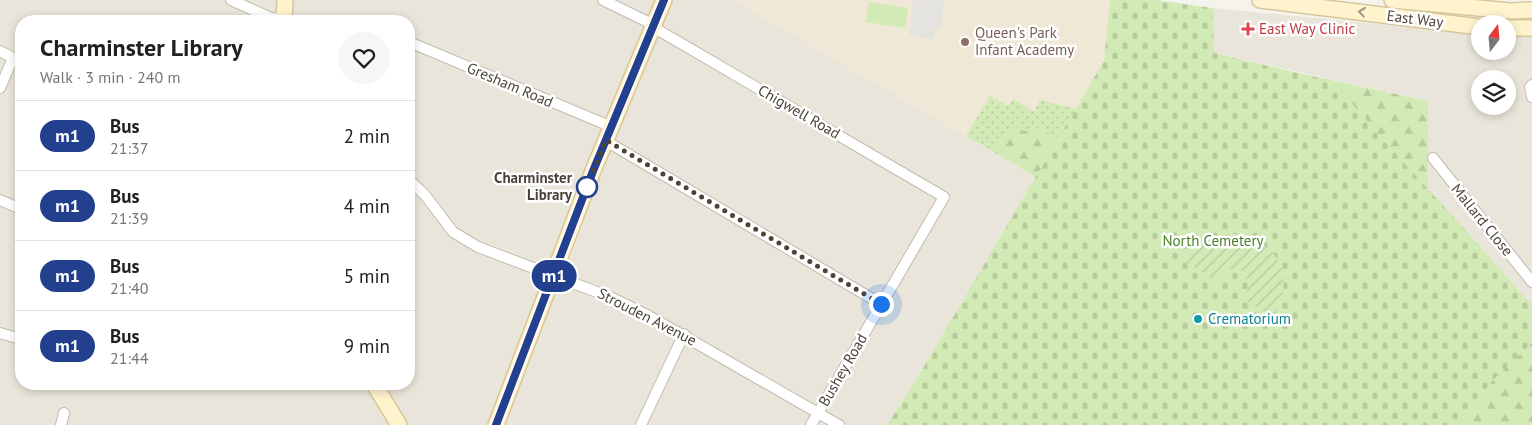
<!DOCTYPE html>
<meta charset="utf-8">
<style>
body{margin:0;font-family:"PT Sans",sans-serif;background:#f6f6f6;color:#202124;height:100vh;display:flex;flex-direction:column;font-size:19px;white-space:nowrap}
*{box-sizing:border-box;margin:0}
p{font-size:16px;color:#757577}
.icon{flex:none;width:28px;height:28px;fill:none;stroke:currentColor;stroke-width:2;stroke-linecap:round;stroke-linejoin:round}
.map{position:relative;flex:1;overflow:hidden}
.details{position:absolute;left:15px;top:15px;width:400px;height:375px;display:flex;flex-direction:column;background:#fff;border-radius:20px;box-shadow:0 2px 8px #0003}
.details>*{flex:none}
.badge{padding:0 10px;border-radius:16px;font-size:18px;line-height:32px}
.needle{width:32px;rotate:16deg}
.buttons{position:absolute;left:1471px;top:15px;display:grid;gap:10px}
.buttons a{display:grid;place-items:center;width:45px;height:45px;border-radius:50%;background:#fff;box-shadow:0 2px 8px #0003;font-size:25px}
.you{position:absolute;width:25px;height:25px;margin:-12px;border:4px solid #fff;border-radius:50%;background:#1a73e8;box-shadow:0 0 0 8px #1a73e833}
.map>.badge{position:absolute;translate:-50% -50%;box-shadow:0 0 0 2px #fff}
.round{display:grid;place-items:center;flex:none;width:52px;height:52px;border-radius:26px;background:#f6f6f6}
.overview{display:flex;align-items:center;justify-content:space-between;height:85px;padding:0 25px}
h1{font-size:24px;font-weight:600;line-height:38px}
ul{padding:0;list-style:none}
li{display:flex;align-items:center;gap:15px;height:70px;padding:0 25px;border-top:1px solid #e0e0e0}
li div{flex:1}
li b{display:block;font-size:19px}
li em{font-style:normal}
li .badge{min-width:55px;font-weight:700;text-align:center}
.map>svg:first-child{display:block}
</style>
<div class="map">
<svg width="1532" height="425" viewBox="0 0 1532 425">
<defs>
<pattern id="grass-dots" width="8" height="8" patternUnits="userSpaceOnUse" patternTransform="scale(1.25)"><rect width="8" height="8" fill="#d2eab5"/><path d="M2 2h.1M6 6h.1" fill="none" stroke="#b6ca9c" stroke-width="1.8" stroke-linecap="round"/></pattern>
<pattern id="forest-firs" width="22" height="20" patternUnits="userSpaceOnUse" patternTransform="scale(1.25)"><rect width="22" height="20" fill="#d2eab5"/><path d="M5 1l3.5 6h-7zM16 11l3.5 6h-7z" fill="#b6ca9c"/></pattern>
<pattern id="cemetery-stones" width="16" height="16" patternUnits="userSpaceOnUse" patternTransform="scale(1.25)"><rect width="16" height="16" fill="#d2eab5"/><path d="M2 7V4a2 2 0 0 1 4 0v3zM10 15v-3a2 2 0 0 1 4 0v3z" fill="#b6ca9c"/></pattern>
<pattern id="garden-furrows" width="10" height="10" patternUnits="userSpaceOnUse" patternTransform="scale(1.25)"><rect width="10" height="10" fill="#d2eab5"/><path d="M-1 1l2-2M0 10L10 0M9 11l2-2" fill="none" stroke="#b6ca9c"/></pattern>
</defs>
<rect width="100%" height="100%" fill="#f6f3ec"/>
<!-- residential -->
<g fill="#eae5da" fill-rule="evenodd">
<path d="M0,0H663L500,390L490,425H0ZM21,21H409V384H21Z"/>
<path d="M668,0H734L1037,178L922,370L887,425H503L522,372L564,276L655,24Z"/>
<path d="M1213,8L1480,34V51H1508V34L1532,31V305L1428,188V101L1214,53ZM1480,79H1508V106H1480Z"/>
</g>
<!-- education -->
<path fill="#efe8d6" d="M734,0H1110L1104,61L1037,178Z"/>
<!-- grass -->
<path fill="url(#grass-dots)" d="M990,96L1008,106L1013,99L1034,112L1040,100L1076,109L1059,139L1043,130L1005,133L994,152L966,136Z"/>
<!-- forest -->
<g fill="url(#forest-firs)">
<path d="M1295,72L1428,101V188L1532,305V425H1444Z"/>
<path d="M1014,125L1024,131L1043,130L1059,139L1037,178L994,152L1005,133Z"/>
</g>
<!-- cemetery -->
<path fill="url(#cemetery-stones)" d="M1110,0H1155L1213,8L1214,53L1333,81L1379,135L1532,305V343L1492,381L1460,425H887L922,370L1104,61Z"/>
<!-- garden -->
<path fill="url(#garden-furrows)" d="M1234,234C1279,239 1297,280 1273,317L1244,299C1257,271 1232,257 1217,281L1187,263C1198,244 1213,235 1234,234Z"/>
<!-- pitch -->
<path fill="#d2eab5" d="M869,2L908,8L905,28L866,22Z"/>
<!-- parking -->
<path fill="#e5e3e0" d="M910,0H944L941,28L935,27L934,39L909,36L913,1Z"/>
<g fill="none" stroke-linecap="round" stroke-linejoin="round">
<defs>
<g id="street">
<path d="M231,0L271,18L284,19"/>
<path d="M603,0L654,25"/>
<path d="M653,27L944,197L811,425"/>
<path d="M409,42L612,127"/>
<path d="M0,51L21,62"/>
<path d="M1532,85L1530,87L1532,97"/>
<path d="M0,88L13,58"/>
<path d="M606,141L881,304"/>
<path d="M1433,158L1532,282"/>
<path d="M409,180L425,195L453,232L478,247L610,297L649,316L839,425"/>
<path d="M0,200L21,209"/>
<path d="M0,333L21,339"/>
<path d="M61,425L64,413"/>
<path d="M641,425L684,334"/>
</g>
<g id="secondary">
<path d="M1260,0L1480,27"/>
<path d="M1392,0L1511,11L1532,10"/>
<path d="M284,21L285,0"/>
<path d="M1508,28H1532"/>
<path d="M374,384L399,425"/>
<path d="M496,425L593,171L664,0"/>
</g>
</defs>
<!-- street casing -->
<use href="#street" stroke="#c2bbae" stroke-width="12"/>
<!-- secondary casing -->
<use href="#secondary" stroke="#d6c79b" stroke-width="18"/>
<!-- street -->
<use href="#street" stroke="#fff" stroke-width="10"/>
<!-- secondary -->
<use href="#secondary" stroke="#fff3cd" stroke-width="15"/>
</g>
<!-- one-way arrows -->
<defs><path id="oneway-chevron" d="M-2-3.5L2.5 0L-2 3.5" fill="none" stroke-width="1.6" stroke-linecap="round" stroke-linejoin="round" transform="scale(1.25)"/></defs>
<use stroke="#9c937c" href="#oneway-chevron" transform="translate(1362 12) rotate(-173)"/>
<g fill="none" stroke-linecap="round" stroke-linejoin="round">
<defs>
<path id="line" d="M496,425L593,171L664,0"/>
</defs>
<!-- line casing -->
<use href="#line" stroke="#fff" stroke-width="11"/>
<!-- line -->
<use href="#line" stroke="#23408f" stroke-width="8"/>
<!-- walk -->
<path stroke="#4b4439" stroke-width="5" stroke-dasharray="0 9" d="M587,187L606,140L881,304"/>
</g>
<!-- markers -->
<path fill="#e0444e" stroke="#fff" stroke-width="2" d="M1245.5 21.5h5v5h5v5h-5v5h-5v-5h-5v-5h5z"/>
<circle fill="#8d6e63" stroke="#fff" stroke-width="2" cx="965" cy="42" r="5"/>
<circle fill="#fff" stroke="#23408f" stroke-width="2.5" cx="587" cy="187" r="10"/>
<circle fill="#0f9aa8" stroke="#fff" stroke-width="2" cx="1198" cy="319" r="5"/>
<g text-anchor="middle" stroke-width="5" stroke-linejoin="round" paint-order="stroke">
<!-- street labels -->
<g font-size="15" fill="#4b4439" stroke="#fff">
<text transform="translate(1415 19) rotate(7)" y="5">East Way</text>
<text transform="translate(510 85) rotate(23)" y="5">Gresham Road</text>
<text transform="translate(799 112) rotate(30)" y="5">Chigwell Road</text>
<text transform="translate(1482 220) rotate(51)" y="5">Mallard Close</text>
<text transform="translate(647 317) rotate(27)" y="5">Strouden Avenue</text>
<text transform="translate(843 370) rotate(-60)" y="5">Bushey Road</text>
</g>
<!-- health labels -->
<g font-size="15" fill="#be3a42" stroke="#fff" text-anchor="start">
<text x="1259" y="34">East Way Clinic</text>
</g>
<!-- education labels -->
<g font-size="15" fill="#785e54" stroke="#fff" text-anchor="start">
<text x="975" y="38">Queen's Park<tspan x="975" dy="17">Infant Academy</tspan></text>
</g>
<!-- stop labels -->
<g font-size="15" font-weight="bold" fill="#4b4439" stroke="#fff" text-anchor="end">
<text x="572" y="183">Charminster<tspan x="572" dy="17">Library</tspan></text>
</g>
<!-- park labels -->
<g font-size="15" fill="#4a7f2a" stroke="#fff">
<text x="1213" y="246">North Cemetery</text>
</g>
<!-- culture labels -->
<g font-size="15" fill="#0d838f" stroke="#fff" text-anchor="start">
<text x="1208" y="324">Crematorium</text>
</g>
</g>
</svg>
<div class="buttons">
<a><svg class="needle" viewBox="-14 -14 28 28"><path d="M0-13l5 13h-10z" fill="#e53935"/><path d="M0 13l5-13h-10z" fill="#757577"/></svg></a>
<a><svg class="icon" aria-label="layers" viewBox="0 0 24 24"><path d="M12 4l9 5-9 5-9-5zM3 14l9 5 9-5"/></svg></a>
</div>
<div class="you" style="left:881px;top:304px"></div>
<b class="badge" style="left:554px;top:276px;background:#23408f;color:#fff">m1</b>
<section class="details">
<div class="overview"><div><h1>Charminster Library</h1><p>Walk · 3 min · 240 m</p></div><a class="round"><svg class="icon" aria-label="heart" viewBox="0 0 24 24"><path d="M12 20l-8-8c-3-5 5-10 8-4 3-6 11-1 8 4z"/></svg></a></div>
<ul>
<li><span class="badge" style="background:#23408f;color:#fff">m1</span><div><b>Bus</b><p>21:37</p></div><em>2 min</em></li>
<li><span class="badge" style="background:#23408f;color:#fff">m1</span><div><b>Bus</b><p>21:39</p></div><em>4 min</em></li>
<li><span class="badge" style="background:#23408f;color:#fff">m1</span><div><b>Bus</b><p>21:40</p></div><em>5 min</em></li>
<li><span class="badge" style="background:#23408f;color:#fff">m1</span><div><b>Bus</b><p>21:44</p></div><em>9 min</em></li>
</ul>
</section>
</div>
